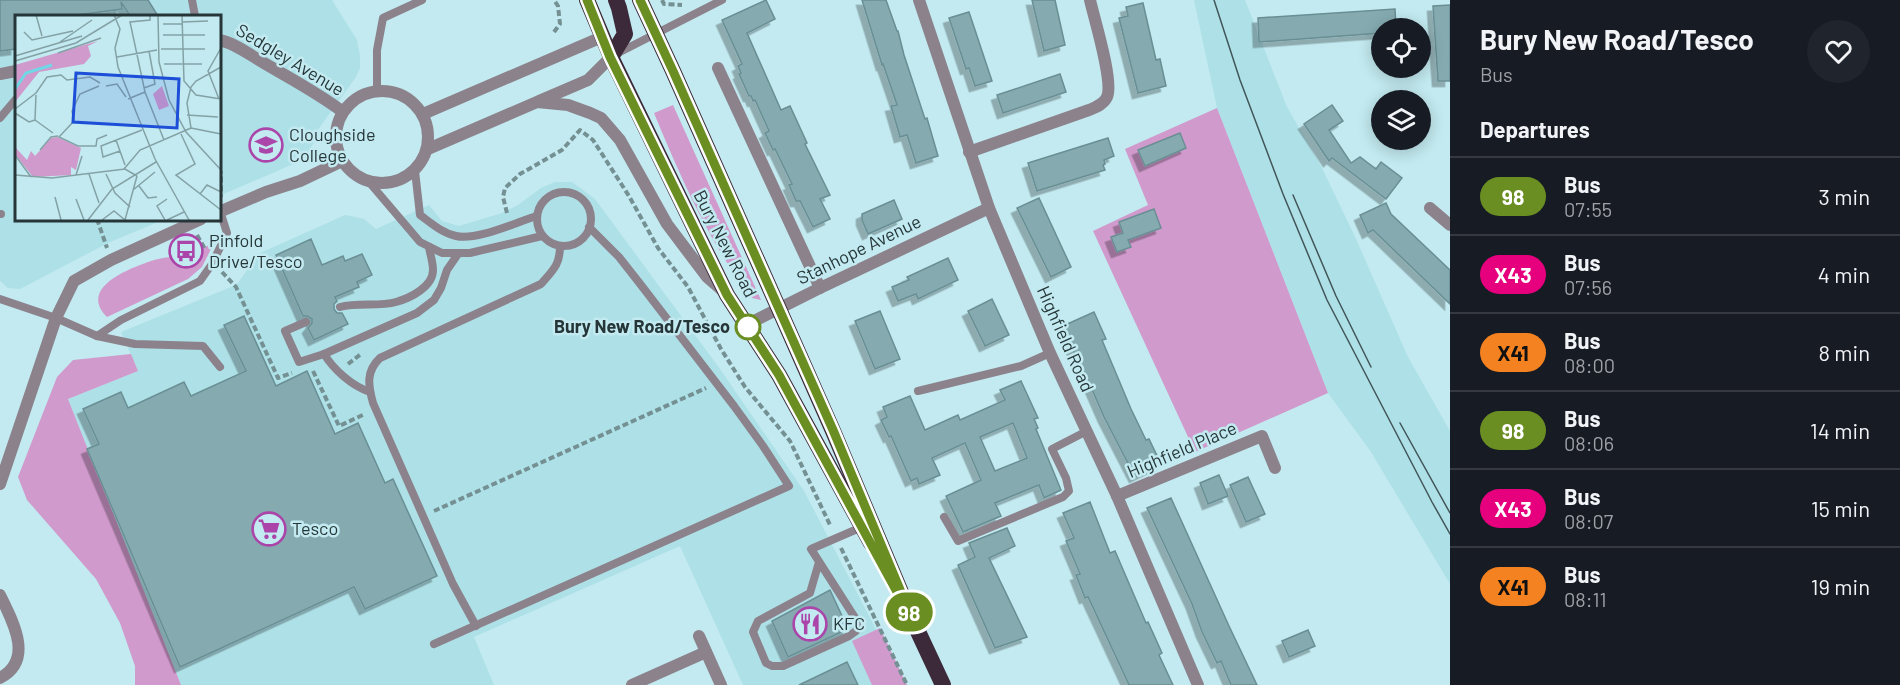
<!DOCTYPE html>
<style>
body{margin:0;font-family:Barlow,sans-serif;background:#20242c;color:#f1f3f6;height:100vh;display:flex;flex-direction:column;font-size:22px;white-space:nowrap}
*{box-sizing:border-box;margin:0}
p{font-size:20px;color:#9ea1a6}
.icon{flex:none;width:33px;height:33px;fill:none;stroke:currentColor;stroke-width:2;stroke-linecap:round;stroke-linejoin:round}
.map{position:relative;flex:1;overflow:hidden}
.panel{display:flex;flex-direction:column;background:#171b24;width:450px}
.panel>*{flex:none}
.badge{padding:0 12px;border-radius:20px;font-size:21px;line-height:39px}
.fabs{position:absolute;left:1371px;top:18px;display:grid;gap:12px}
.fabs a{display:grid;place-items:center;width:60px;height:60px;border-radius:50%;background:#171b24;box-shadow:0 3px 15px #0003;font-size:30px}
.map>.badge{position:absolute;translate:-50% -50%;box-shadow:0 0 0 3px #fff}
h2{padding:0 30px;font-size:22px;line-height:54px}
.round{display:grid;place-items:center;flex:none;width:63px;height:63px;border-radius:32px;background:#20242c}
.overview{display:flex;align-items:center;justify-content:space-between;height:102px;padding:0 30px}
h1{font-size:28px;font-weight:700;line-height:45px}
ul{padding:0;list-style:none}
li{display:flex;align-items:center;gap:18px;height:78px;padding:0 30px;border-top:2px solid #363941}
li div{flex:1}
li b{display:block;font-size:22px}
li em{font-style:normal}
li .badge{min-width:66px;font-weight:700;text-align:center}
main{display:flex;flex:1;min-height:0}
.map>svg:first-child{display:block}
</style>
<main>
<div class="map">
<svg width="1450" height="685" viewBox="0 0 1450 685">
<defs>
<filter id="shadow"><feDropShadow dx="-5.5" dy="5.5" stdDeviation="0" flood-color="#0004"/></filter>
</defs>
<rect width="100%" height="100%" fill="#c2eaf0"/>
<!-- built -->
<g fill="#aee0e7">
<path d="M0,0H332L357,40L360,56V68L356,77L317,131L313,144L305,159L219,196V16H16V219H165L108,243L20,289L8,288L0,281Z"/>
<path d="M1194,0H1245L1287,107L1322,168L1356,239L1408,357L1450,431V584L1371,452L1328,393L1217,108Z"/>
<path d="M555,182H572L595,199L720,369L804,491L905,685H743L680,546L474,637L494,685H181L68,399L138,371L121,332L231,287L238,283L258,254L345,215L364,219L376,229L429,205L442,221L459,226L502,213L518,205L541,188Z"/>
</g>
<!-- green -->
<g fill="#d09acc">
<path d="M673,105L761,300L752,298C710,245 680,176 654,113Z"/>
<path d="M1217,108L1328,393L1195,452L1093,231L1148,205L1125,149Z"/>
<path d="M214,243L202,267L188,279L107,317C78,288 128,269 151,261C162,257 175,257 187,254C196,251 205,247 214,243Z"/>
<path d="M131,354L138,371L68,399L181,685H135V666L120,623L96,579L27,500L18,477L57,377L73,360Z"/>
<path d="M880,628L907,685H872L852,641Z"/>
</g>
<!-- building -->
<g fill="#85abb0" stroke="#698f94" stroke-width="1.5" fill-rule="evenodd" filter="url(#shadow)">
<path d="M0,0H148L158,16H130L121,2L122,9L70,16H16V49L0,51Z"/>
<path d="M766,0L775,19L747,33L781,110L790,106L807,143L805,144L830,195L820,199L830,219L813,227L800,201H796L789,185L792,184L775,149L773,150L765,133L769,131L755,100L753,101L751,96H749L739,74L741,73L738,66L742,64L722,20Z"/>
<path d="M862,0H886L897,31H898L904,55L925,119L927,118L938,156L916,163L907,135L900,137L891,106L897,105L883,64L882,65Z"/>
<path d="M1032,0H1055L1065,45L1044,51Z"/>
<path d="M1143,3L1156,60L1160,59L1166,86L1138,93L1119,18L1128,16L1126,7Z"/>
<path d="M1450,5V81H1438L1433,6Z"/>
<path d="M1395,9L1396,28H1382V33L1259,42L1258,18Z"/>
<path d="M969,12L992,81L975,86L969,68L966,69L949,18Z"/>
<path d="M1060,74L1066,92L1003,113L997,95Z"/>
<path d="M1332,105L1343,121L1329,130L1351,163L1360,157L1376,169L1381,162L1402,178L1386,199L1332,158L1329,161L1304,124Z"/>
<path d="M1180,133L1186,148L1145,166L1138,150Z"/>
<path d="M1108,138L1114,156L1104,160L1105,164L1103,165L1105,170L1037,191L1028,163Z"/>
<path d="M1039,198L1071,267L1051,277L1017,208Z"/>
<path d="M894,200L902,219L868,234L862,220V214Z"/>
<path d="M1386,203L1391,214L1450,270V304L1373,230L1368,233L1360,215Z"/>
<path d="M1154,209L1161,228L1128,240L1131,247L1117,252L1111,237L1123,233L1119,222Z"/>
<path d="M311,239L322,265L343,256L345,261L362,254L372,275L357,282L359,287L335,297L337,301L334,304V309L337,313H342L348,324L314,340L308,328L312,323V319L307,316H303L276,255Z"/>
<path d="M948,258L958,280L918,299L916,294L898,301L892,287L909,280L907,277Z"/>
<path d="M992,299L1009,335L985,346L968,311Z"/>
<path d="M880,311L900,359L875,369L855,321Z"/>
<path d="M1094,312L1106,339L1102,340L1131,409L1146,440L1149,439L1161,464L1135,477L1104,417L1090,385L1088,386L1063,326Z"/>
<path d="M244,316L276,386L307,371L335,434L358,423L385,483L393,479L437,576L365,609L354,587L180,667L87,449L99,444L83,409L121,392L128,408L184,382L191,396L246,371L224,325Z"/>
<path d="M1021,381L1038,418L1034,419L1038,428L1036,429L1061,490L1044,498L1039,485L995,503L1001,516L963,532L946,496L981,480L965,443L932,458L940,475L919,484L917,478L911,481L891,436L889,437L881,420L887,417L883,407L910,396L925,430L958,415L960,420L1005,400L1000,390ZM1013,423L1027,458L995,471L980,437Z"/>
<path d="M1219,475L1228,496L1208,504L1200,483Z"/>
<path d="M1248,477L1265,514L1246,522L1230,485Z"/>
<path d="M1171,498L1229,626L1257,685H1231L1221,661L1217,663L1202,632L1192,604L1147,508Z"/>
<path d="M1090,502L1110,553L1115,551L1146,623L1148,622L1162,653L1159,655L1173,685H1129L1088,597L1085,598L1076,575L1080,574L1066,541L1074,538L1063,513Z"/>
<path d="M1007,528L1015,546L989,558L1027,637L995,648L958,565L975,557L969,543Z"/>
<path d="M830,590L848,629L788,657L772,621Z"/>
<path d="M1308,630L1315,646L1289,657L1282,641Z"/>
<path d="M847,662L858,685H799Z"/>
</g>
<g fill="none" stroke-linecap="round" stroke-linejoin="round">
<!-- path -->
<g stroke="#749093" stroke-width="4" stroke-dasharray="6 3" stroke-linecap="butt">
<path d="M662,0L664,4L682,5"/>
<path d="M554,32L560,24L558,6L554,0"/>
<path d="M219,168L221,173V197"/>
<path d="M507,213L503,197L505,188L520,174L562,150L580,130L593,140L629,196L658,248L688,287L721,349L745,387L790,441L831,527"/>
<path d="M97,219L107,248"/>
<path d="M197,235L205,249"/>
<path d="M222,272L236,287L278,378L292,373"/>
<path d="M348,364L361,354"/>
<path d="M313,371L339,426L365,414"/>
<path d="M434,511L706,388"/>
<path d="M841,548L907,685"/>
</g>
<!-- service -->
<g stroke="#8c828c" stroke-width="8">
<path d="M192,0L195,16"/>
<path d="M616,54L722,0"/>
<path d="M377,91V50L383,18L422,0"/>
<path d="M0,118L16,99"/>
<path d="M415,171L420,215C431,223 442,233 456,236C477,241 516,222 537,216"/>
<path d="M369,182L420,242L442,253H470L542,236"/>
<circle cx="564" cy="219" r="27"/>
<path d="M0,214H1"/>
<path d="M0,299L56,318L97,336L135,344L203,346L220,367"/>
<path d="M340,307C358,302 379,307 396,302C410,298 433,287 433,270C433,262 430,254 429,247"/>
<path d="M306,322L285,331L299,362L324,354L417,313L434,300L441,288L447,270L458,254"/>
<path d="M97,336L121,320L200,281L212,264L227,233L220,211"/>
<path d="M324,354C334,370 352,386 370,392"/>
<path d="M918,391L1021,366L1050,353"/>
<path d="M944,517L958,541L1063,497L1069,491L1066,478L1052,449L1087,431"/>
<path d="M819,562L810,593L758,621L753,632L766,663L772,666H783L849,636L856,631L859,624L811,549L862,527"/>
<path d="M476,626L453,584L373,403C368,385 366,371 380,358L541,284C553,270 560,265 560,246"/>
<path d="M434,644L789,486L763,446L734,406L641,285L619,257L589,227"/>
</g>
<!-- minor -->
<g stroke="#8c828c" stroke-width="12">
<path d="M919,0L989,208L1050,353L1117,496L1198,685"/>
<path d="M219,40C235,43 250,55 264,63C291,79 318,93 343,112"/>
<path d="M718,68L820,288"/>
<path d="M0,74L16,71"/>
<circle cx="382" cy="137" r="46"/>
<path d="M539,101L588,80L611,57"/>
<path d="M423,114L602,37"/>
<path d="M428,149L537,102L568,105L590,113L601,118L620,140L667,224L707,277L722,290"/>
<path d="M969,152L1089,110C1096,107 1104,104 1107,97C1114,82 1094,18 1090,0"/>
<path d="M1430,208L1450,225"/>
<path d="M219,212L266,192L300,181L342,161"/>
<path d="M746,325L820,288L989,208"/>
<path d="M0,484L56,318L74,281L111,260L201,219"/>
<path d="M1117,496L1262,436L1275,468"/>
<path d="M0,595C12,620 35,660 0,678"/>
<path d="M699,636L721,685"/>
<path d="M632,685L706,652"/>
</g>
<!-- trunk -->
<g stroke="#3c2a3a" stroke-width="16">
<path d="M587,0L611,57L727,295L779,375L871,543"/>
<path d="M640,0L673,71L779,309L833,431L914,623L943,685"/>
<path d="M611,57L625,34L619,8L616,0"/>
</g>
<!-- tram -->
<g stroke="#425659" stroke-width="1.5">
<path d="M1214,0L1240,80L1283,194L1327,300L1432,502L1450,534"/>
<path d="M1293,195L1336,296L1371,367"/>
<path d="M1400,423L1450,513"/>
</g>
</g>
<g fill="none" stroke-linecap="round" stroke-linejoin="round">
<defs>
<path id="line" d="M587,0L610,57L727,295L779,375L914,623L833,430L673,71L640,0"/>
</defs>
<!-- line casing -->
<use href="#line" stroke="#fff" stroke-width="14"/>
<!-- line -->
<use href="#line" stroke="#6b8e23" stroke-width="9"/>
</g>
<!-- icons -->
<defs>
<symbol id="school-ring" viewBox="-11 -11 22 22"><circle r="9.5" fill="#c2eaf0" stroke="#ab45a9" stroke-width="1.5"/><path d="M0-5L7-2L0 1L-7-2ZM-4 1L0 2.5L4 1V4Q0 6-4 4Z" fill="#ab45a9"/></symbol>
<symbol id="bus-ring" viewBox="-11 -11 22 22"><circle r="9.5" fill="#c2eaf0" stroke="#ab45a9" stroke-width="1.5"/><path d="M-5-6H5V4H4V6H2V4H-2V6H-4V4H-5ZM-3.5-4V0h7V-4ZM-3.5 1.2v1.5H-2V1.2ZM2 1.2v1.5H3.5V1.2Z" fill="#ab45a9"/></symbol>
<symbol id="supermarket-ring" viewBox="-11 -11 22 22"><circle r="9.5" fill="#c2eaf0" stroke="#ab45a9" stroke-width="1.5"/><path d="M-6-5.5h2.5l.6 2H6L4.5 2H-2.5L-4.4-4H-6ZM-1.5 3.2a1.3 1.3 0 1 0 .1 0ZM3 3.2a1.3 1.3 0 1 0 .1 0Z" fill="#ab45a9"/></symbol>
<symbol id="restaurant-ring" viewBox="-11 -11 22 22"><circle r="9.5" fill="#c2eaf0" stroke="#ab45a9" stroke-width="1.5"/><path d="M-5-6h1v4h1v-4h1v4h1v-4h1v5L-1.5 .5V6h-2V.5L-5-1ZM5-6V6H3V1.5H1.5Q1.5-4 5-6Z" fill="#ab45a9"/></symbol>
</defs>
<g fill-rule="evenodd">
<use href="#school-ring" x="247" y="126" width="38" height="38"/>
<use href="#bus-ring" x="167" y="232" width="38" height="38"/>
<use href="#supermarket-ring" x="250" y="510" width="38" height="38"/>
<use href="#restaurant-ring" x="791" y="605" width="38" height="38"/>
</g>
<!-- markers -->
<circle fill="#fff" stroke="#6b8e23" stroke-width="3" cx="748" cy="327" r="12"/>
<g text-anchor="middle" stroke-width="5" stroke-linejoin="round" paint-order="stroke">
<!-- street labels -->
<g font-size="18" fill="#263638" stroke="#c2eaf0">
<text transform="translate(290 60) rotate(31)" y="6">Sedgley Avenue</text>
<text transform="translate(725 244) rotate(63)" y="6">Bury New Road</text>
<text transform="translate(859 250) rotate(-26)" y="6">Stanhope Avenue</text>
<text transform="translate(1065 339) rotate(66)" y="6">Highfield Road</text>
<text transform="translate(1182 450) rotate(-23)" y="6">Highfield Place</text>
</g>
<!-- poi labels -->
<g font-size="18" fill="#263638" stroke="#c2eaf0" text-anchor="start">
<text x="289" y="141">Cloughside<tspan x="289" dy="21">College</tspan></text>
<text x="209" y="247">Pinfold<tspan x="209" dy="21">Drive/Tesco</tspan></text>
<text x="292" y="535">Tesco</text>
<text x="833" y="630">KFC</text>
</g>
<!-- stop labels -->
<g font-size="18" font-weight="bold" fill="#263638" stroke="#c2eaf0" text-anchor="end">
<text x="730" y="333">Bury New Road/Tesco</text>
</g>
</g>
<!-- overview -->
<g transform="translate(15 15)">
<rect width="206" height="206" fill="#c2eaf0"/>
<path d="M83,26L73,31L76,41L69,49L24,57L0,87V50ZM147,71L154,91L144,95L138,79ZM42,122L66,133L61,155L56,152V160L18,162L0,139V132L12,145L16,136L20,141L36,123Z" fill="#d09acc"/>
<path fill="none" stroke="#71d6e5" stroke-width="3" d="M0,74L11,58L37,50"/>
<path fill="none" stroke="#84a2a6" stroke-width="1.5" d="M21,0L27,21M99,0L105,14L100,33L103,52L140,144L174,205M135,0V5L115,7L130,77L149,125M143,0L144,47L154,85L171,117L206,155M167,0L169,66L181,80L206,84M167,7L193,6M148,9H167M9,17L17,25L58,16M148,20H190M45,27L77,5M146,34H190M43,38L86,23M0,41L67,21M102,42L142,35M0,46L61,28L107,0M149,49H187M84,71L65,79L57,96L59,106L44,122L63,131H81L82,124L92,120M91,71L102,69L111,82M129,73L140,69L134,36M21,80L20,105L38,118M113,84L130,77M204,84L193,56L206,33M0,94L21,78L32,62L46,60L52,65L75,62L85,68M0,98L14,107L20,105M172,100L203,102M176,113L172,88L176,72L181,66L206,52M176,113L206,119M166,119L180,149L161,160L206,195M101,125L110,150M25,135L36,122L43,121M105,136L88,142L86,131L127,115M0,140L16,162M109,154L125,135L176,113M74,159L84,188M91,159L100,178L115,192M0,160L37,163L110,154L122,161M61,160L67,141M124,171L133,183L142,182M118,175L140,157M185,179L192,170L206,177M40,182L46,205M61,184L69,205M73,205L97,174L141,147M87,205L99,196L110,205M110,205L122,161M150,205L142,191L152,184M152,205L169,197"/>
<path fill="#1d4ed8" fill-opacity="0.15" stroke="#1d4ed8" stroke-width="3" d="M61,58L164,64L162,113L58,107Z"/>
<rect width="206" height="206" fill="none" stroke="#263638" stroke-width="3"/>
</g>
</svg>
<div class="fabs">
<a><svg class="icon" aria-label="locate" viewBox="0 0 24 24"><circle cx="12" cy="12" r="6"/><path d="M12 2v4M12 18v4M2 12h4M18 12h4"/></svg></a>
<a><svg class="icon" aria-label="layers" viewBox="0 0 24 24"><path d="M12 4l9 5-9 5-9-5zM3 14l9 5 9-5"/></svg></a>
</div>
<b class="badge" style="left:909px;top:612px;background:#6b8e23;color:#fff">98</b>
</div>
<section class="panel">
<div class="overview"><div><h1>Bury New Road/Tesco</h1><p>Bus</p></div><a class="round"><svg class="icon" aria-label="heart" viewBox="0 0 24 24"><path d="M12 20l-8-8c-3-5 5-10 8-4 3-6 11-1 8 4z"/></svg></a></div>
<h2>Departures</h2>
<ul>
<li><span class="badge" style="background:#6b8e23;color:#fff">98</span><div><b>Bus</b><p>07:55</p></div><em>3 min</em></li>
<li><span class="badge" style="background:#e6007e;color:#fff">X43</span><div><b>Bus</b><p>07:56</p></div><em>4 min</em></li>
<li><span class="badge" style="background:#f58220;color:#111">X41</span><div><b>Bus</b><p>08:00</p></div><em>8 min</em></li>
<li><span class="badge" style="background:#6b8e23;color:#fff">98</span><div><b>Bus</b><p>08:06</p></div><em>14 min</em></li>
<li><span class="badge" style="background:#e6007e;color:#fff">X43</span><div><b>Bus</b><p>08:07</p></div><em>15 min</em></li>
<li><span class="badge" style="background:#f58220;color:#111">X41</span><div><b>Bus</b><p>08:11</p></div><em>19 min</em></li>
</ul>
</section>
</main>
